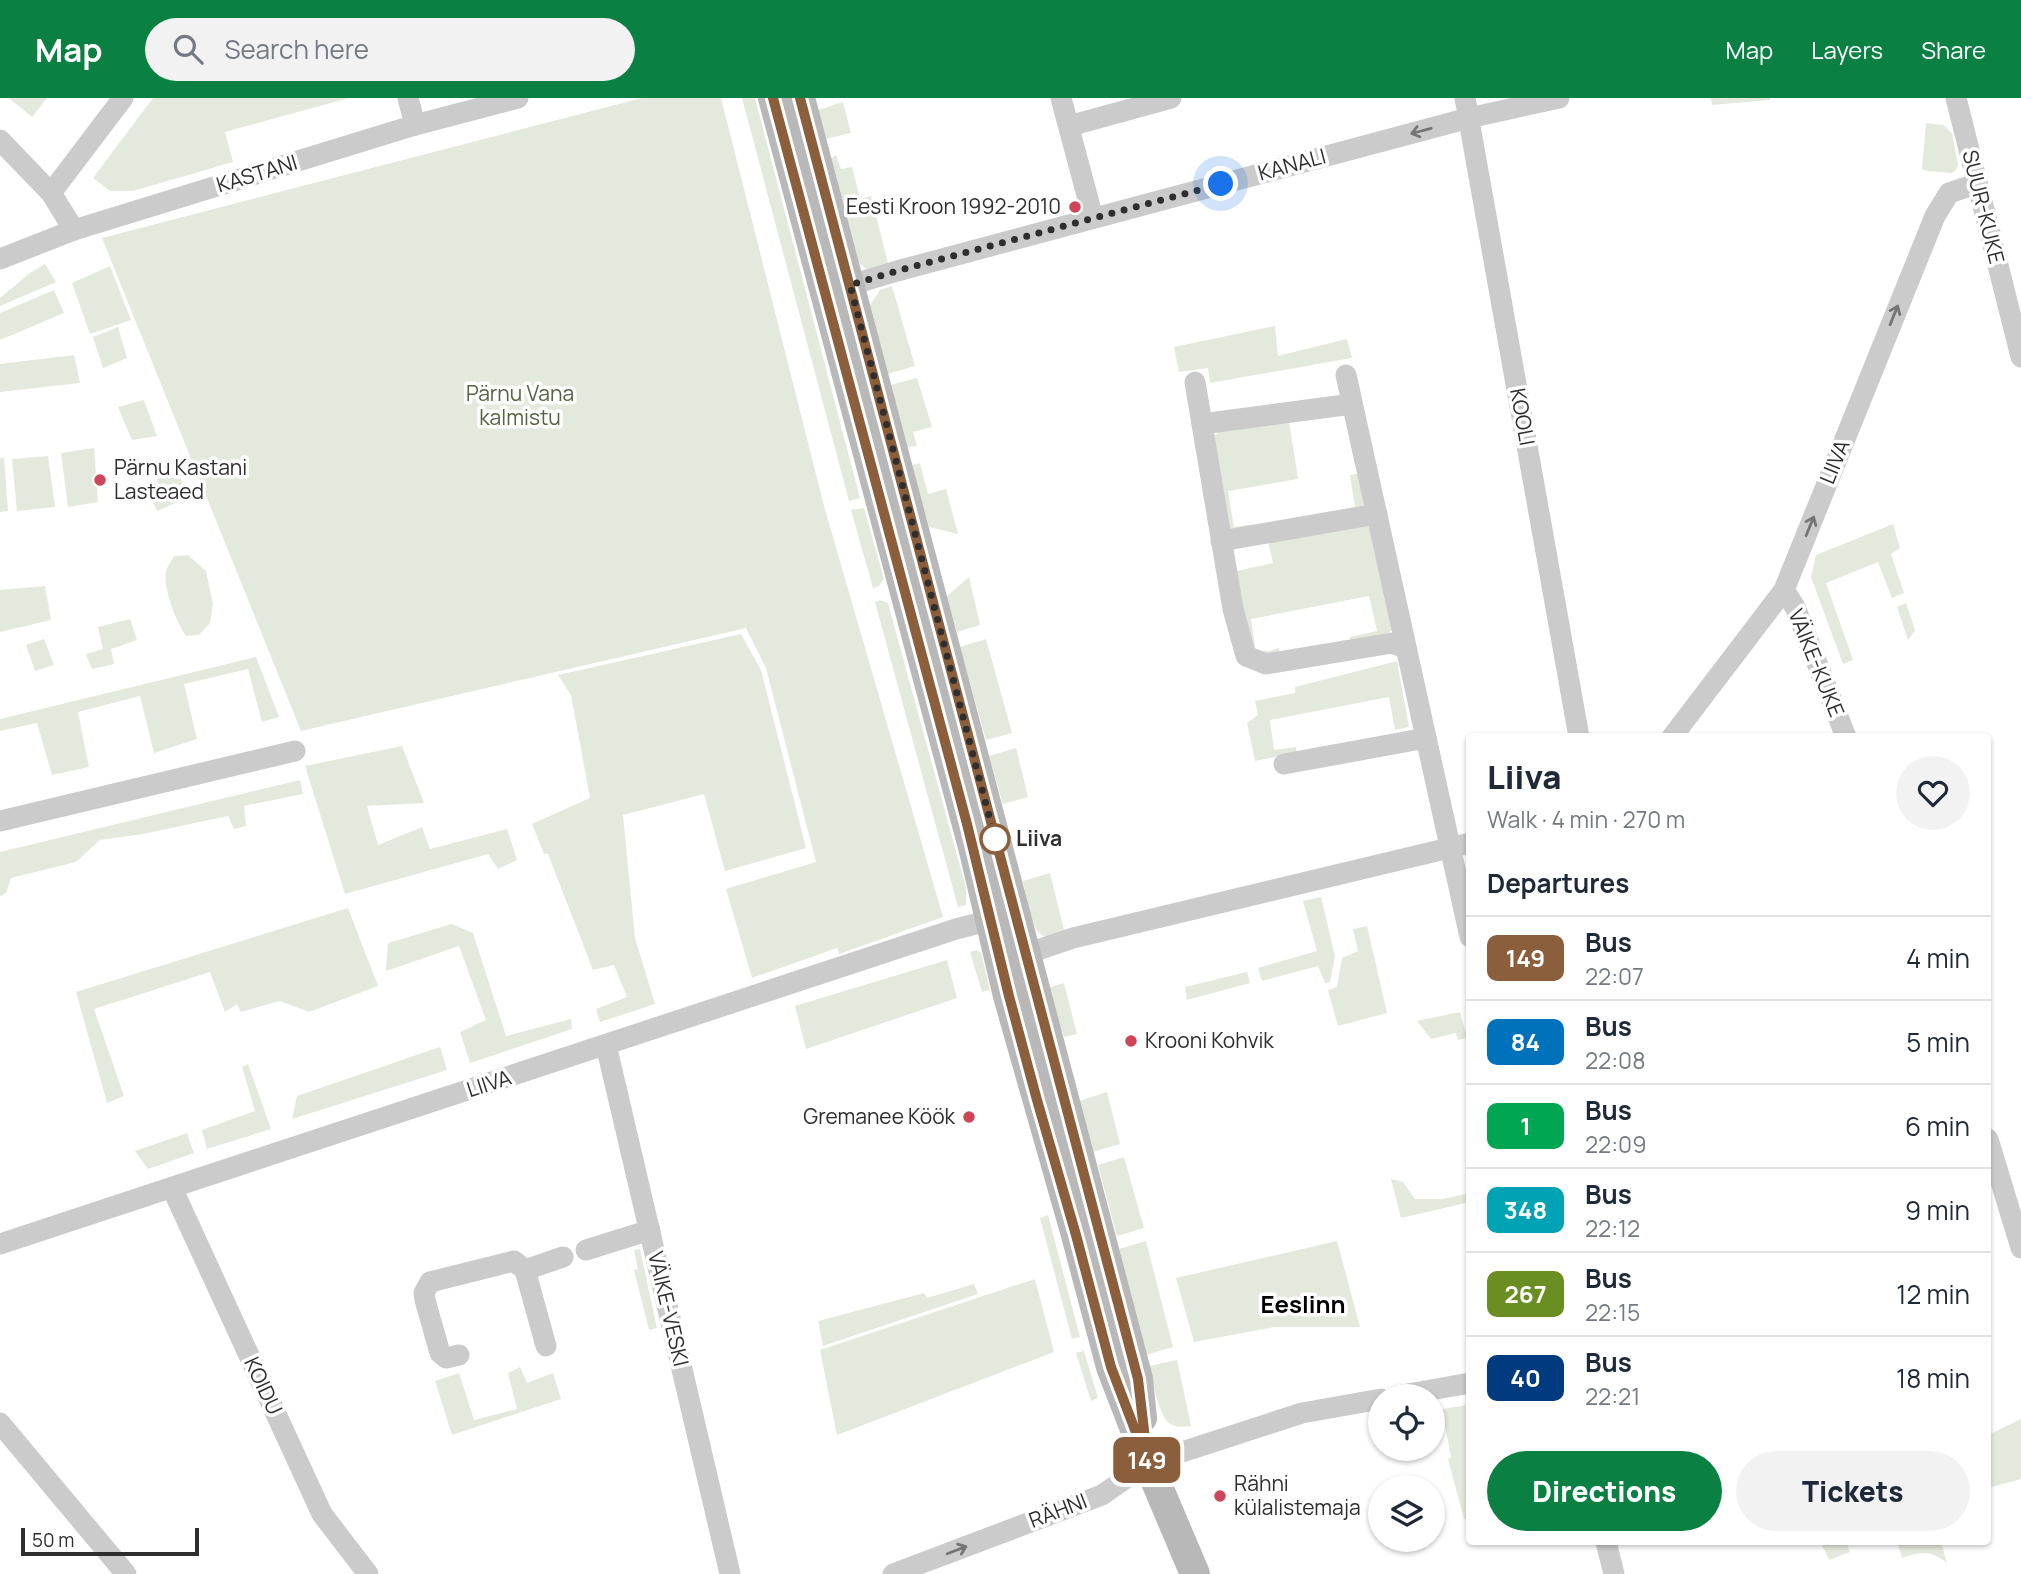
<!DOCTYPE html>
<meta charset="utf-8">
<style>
body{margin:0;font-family:Manrope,sans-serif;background:#f2f2f3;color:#1f2937;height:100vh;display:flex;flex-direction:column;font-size:26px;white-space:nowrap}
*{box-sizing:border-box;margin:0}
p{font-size:23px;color:#747a83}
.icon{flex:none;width:38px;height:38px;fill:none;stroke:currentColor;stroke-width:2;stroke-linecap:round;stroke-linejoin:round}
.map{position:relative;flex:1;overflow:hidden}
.panel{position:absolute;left:1466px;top:635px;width:525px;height:812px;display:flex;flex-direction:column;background:#fff;border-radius:7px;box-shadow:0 2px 5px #0004}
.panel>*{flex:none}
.badge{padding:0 14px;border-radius:10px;font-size:24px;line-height:46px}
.buttons{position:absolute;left:1368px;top:1286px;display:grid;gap:14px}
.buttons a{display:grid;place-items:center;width:77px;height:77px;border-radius:50%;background:#fff;box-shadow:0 2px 5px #0004;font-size:35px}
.scale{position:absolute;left:21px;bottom:18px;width:178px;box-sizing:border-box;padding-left:7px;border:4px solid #2e2e2e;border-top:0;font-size:19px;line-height:24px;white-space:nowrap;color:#2e2e2e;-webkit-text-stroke:5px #fff;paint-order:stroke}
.you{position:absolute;width:35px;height:35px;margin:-18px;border:5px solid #fff;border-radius:50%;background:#1a73e8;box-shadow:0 0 0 10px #1a73e833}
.map>.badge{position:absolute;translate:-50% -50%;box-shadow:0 0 0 4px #fff}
h2{padding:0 21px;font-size:26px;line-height:63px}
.round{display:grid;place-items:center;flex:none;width:74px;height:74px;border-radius:37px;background:#f2f2f3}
.head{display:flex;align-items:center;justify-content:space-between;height:119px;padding:0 21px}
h1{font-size:33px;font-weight:800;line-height:52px}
.action{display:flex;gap:14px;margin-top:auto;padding:14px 21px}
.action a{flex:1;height:80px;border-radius:42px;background:#0b8043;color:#fff;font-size:28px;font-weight:800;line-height:80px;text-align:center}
.action a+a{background:#f2f2f3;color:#1f2937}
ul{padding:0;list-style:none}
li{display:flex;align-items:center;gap:21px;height:84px;padding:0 21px;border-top:2px solid #e0e1e3}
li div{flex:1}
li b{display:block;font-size:26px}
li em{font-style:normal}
li .badge{min-width:77px;font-weight:700;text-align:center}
header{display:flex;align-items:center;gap:42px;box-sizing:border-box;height:98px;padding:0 35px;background:#0b8043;color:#fff}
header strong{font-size:33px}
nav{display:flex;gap:38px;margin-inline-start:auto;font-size:24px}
.search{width:490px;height:63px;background:#f2f2f3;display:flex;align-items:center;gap:18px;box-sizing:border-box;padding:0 24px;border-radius:38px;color:#747a83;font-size:26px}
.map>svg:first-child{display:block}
</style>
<header>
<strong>Map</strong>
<div class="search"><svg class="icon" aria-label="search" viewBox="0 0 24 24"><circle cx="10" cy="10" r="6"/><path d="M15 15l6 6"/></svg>Search here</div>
<nav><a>Map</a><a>Layers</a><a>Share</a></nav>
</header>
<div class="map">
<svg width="2021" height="1476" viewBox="0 0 2021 1476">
<rect width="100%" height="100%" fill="#fff"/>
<!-- green -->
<g fill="#e4e9dd">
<path d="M9,0H47L32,19Z"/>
<path d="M153,0H349L225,34L233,64L133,93H110L93,80Z"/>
<path d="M642,0H721L824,408L943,819L839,856L837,850L752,880L726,791L816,764L766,570L746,530L301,633L102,140Z"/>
<path d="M742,0H755L860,400L849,403Z"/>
<path d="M1711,0H1770V2L1712,7Z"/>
<path d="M843,4L851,35L825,41L818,12Z"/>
<path d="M1926,25L1944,27L1952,36L1958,67L1956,72L1952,75L1927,73L1922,71Z"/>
<path d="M836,57L841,71L852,69L860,101L871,98L889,169L869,173L859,165L830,61Z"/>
<path d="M45,166L56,184L0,208V200L30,175Z"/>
<path d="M110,168L131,222L90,236L72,185Z"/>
<path d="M892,188L915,268L888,276L869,209L880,192Z"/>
<path d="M54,192L64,215L0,242V215Z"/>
<path d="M1275,228L1278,258L1347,241L1352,260L1210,285L1208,270L1179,274L1174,249Z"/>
<path d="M118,229L127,260L103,270L93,239Z"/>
<path d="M74,257L80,285L0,294V266Z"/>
<path d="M917,280L932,329L913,334L917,348L907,349L891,287Z"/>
<path d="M144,302L157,338L132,342L118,309Z"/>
<path d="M1289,323L1298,381L1228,393L1234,429L1256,426V431H1223L1211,341L1219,334Z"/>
<path d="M94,350L98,404L68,409L61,355Z"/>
<path d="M48,358L55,409L17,413L12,361Z"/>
<path d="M0,360H4L8,413L0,414Z"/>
<path d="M920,365L928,396L946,391L958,436L929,429L911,368Z"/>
<path d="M176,366L187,400L157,413L149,396L160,391L154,372Z"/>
<path d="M1360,375L1365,406L1358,414L1328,419L1327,414L1355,409L1350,377Z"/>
<path d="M864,410L884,481L879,488L873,490L851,412Z"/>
<path d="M1893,426L1900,450L1891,456L1904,495L1892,500L1878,464L1826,485L1853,562L1843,566L1811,479L1816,457Z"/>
<path d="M1362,427L1370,429L1392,532L1385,538L1350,544V539L1377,533L1369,498L1251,521L1256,553H1269L1279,550L1280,555L1262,559L1248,549L1232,474L1273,465L1268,444Z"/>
<path d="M188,457L206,473L213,506L210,525L199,537L186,538C176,523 163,491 166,473C167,469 172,463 174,458Z"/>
<path d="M969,479L980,527L957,534L946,499Z"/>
<path d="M45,488L51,522L0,534V492Z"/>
<path d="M880,502L888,505L966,790V807L958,809L875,504Z"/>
<path d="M1906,505L1915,532L1908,542L1897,509Z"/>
<path d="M130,521L137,542L111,551L114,566L92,571L86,556L103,551L98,529Z"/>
<path d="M741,536L761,572L806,750L725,773L704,696L623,717L635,840L655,906L600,924L596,911L627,899L614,867L593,872L548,756H544L532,726L590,700L571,597L558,577Z"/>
<path d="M44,541L54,567L35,573L26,547Z"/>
<path d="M986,541L1012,635L986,642L960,549Z"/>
<path d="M256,559L279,619L262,624L248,571L184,586L197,641L154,655L140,598L78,614L89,669L52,677L37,625L0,633V621Z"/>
<path d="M1397,563L1409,629L1395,632L1389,599L1270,622L1274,652L1296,649V655L1255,663L1247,625L1258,617L1255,603L1295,595V589Z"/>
<path d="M402,648L424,705L367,708L378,747L422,729L430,751L507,731L517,762L498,771L488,756L345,796L305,668Z"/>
<path d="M1016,650L1028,699L1003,706L989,658Z"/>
<path d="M300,682L303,696L244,708L246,728L234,731L228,718L143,736L100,742L76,764L11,780L6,795L1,798L0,797V754Z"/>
<path d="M1050,775L1065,836C1060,837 1052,839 1047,839C1030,837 1026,797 1023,783Z"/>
<path d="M1321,799L1335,858L1330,884L1325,885L1318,868L1262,883L1258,870L1317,853L1303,803Z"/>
<path d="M348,810L378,888L309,914L280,903L241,914L237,906L225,914L210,874L94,911L124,998L107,1005L76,894Z"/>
<path d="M452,826L473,835L506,938L571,921L572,931L470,965L460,934L486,922L459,848L386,873L388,845Z"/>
<path d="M1367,828L1387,915L1338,928L1328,892L1337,889L1342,860L1358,853L1353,831Z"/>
<path d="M977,852L981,855L990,892L982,894L970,854Z"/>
<path d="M947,862L957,900L806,951L795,908Z"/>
<path d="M1247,874L1250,885L1187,902L1185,889Z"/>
<path d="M1064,885L1077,936L1064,939L1048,890Z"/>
<path d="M1460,914L1467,940L1458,942L1456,935L1431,941L1417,923Z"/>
<path d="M440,949L447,972L292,1021L297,998Z"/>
<path d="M248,966L271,1031L207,1051L202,1032L255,1013L242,969Z"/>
<path d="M1107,994L1120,1046L1093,1054L1079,1003Z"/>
<path d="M187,1035L194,1055L148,1071L135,1053Z"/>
<path d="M1124,1059L1144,1130L1117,1138L1098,1067Z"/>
<path d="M1391,1081L1403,1084L1415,1101H1442L1470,1095V1104L1401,1120Z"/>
<path d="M1048,1117L1080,1239L1072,1241L1040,1120Z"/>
<path d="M1146,1143L1173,1249L1146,1257L1119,1151Z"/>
<path d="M1337,1143L1360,1229H1274L1194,1244L1176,1180Z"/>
<path d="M640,1151L657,1230L649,1232L634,1172L638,1171L634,1152Z"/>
<path d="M1035,1181L1054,1254L837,1337L820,1252Z"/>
<path d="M974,1186L978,1196L823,1248L818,1223L924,1195L927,1200Z"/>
<path d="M1084,1253L1098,1300L1091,1303L1076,1255Z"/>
<path d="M1177,1262L1191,1328C1184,1329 1175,1330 1169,1325C1159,1317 1152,1281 1149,1268Z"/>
<path d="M520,1269L527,1285L553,1275L561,1301L452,1337L435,1283L459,1275L474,1322L517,1311L508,1275Z"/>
<path d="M1468,1307L1470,1318V1354L1466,1355L1470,1373V1419L1464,1421L1448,1361L1451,1359L1442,1311Z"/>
<path d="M2021,1321V1381L1988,1390V1337Z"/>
<path d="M1830,1444H1846L1850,1454L1829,1462L1822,1447Z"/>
<path d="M1897,1444H1941L1947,1465C1931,1452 1920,1454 1902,1460Z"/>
</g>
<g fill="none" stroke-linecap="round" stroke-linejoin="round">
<!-- street -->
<g stroke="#cbcbcb" stroke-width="21">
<path d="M408,0L415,27"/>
<path d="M1061,0L1093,120"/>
<path d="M1465,0L1579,639"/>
<path d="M1956,0L2021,259"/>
<path d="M1069,28L1171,0"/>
<path d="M0,42L51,95L74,132"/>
<path d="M51,95L123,0"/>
<path d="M0,161L74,132L415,27L518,0"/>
<path d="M837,191L897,173L1469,20L1559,0"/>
<path d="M1346,277L1470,839"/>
<path d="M1195,284L1233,511L1246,558L1266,566L1392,545L1406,550"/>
<path d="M1202,326L1352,306"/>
<path d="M1221,443L1377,416"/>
<path d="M1784,492L1795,509L1846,639"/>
<path d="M1672,639L1784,492L1935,118L1949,95L1976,86"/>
<path d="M1284,666L1426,640"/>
<path d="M0,723L295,653"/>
<path d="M1014,860L1073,840L1470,745"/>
<path d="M606,947L730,1476"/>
<path d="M1988,1041L2021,1150"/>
<path d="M172,1090L322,1416L368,1476"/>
<path d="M0,1146L956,831L991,822L1003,824"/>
<path d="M586,1152L650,1132"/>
<path d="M546,1248L525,1172L563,1159"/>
<path d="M459,1257L446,1260L440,1255L425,1202L424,1195L430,1184L514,1163L525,1172"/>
<path d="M1397,1298L1470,1285"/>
<path d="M0,1325L126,1476"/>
<path d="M1606,1444L1614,1476"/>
<path d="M893,1476L1102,1397L1148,1365L1302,1315L1381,1301"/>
</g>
<!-- secondary -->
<g stroke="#b8b8b8" stroke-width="30">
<path d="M773,0L974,753L1008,898L1076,1137L1111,1269L1148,1365L1195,1476"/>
<path d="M800,0L1138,1281L1142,1320"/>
</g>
</g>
<!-- one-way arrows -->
<defs><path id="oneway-shaft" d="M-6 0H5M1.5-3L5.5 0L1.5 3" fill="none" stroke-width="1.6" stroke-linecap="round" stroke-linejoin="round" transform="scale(1.75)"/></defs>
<g stroke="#757575">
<use href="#oneway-shaft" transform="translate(1421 33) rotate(165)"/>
<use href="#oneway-shaft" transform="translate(1894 217) rotate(-68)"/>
<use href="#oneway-shaft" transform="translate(1810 428) rotate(-68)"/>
<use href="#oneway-shaft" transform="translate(957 1452) rotate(-21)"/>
</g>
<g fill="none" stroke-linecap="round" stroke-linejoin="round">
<defs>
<path id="line" d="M773,0L967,726L1009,898L1037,1002L1076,1137L1111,1269L1148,1366L1138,1281L800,0"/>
</defs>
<!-- line casing -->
<use href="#line" stroke="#fff" stroke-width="16"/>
<!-- line -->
<use href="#line" stroke="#8b5e3c" stroke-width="10"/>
<!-- walk -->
<path stroke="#2e2e2e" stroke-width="7" stroke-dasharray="0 12.6" d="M995,741L850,187L897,173L1221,86"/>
</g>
<!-- markers -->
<g fill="#d04457" stroke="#fff" stroke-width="2.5">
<circle cx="1075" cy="109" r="7"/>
<circle cx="100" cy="382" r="7"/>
<circle cx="1131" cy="943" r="7"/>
<circle cx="969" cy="1019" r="7"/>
<circle cx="1220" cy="1398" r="7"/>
</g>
<circle fill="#fff" stroke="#8b5e3c" stroke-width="3.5" cx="995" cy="741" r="14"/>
<g text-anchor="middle" stroke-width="7" stroke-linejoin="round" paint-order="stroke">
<!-- street labels -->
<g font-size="21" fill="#2e2e2e" stroke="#fff">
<text transform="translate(1292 67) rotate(-15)" y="7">KANALI</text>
<text transform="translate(257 76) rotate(-17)" y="7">KASTANI</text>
<text transform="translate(1983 109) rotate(76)" y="7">SUUR-KUKE</text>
<text transform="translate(1522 319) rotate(80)" y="7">KOOLI</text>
<text transform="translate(1835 364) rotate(-68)" y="7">LIIVA</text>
<text transform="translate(1816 565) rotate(68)" y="7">VÄIKE-KUKE</text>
<text transform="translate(489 986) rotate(-18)" y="7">LIIVA</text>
<text transform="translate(668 1211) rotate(77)" y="7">VÄIKE-VESKI</text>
<text transform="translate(263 1288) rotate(65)" y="7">KOIDU</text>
<text transform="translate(1058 1413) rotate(-21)" y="7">RÄHNI</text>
</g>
<!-- poi labels -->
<g font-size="21" fill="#2e2e2e" stroke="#fff" text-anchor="start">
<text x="1061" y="116" text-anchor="end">Eesti Kroon 1992-2010</text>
<text x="114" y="377">Pärnu Kastani<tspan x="114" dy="24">Lasteaed</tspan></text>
<text x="1145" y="950">Krooni Kohvik</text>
<text x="955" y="1026" text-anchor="end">Gremanee Köök</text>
<text x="1234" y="1393">Rähni<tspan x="1234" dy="24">külalistemaja</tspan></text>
</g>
<!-- park labels -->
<g font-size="21" fill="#536440" stroke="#fff">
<text x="520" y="303">Pärnu Vana<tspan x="520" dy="24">kalmistu</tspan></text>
</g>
<!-- stop labels -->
<g font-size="21" font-weight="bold" fill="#2e2e2e" stroke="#fff" text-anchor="start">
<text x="1016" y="748">Liiva</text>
</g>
<!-- quarter labels -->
<g font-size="24" font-weight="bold" fill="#000" stroke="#fff">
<text x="1303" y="1215">Eeslinn</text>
</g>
</g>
</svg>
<div class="buttons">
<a><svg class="icon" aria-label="locate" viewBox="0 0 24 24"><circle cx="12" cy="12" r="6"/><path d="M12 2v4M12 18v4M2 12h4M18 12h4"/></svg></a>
<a><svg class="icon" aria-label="layers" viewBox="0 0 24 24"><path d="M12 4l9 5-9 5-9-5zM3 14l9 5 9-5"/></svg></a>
</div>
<div class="scale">50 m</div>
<div class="you" style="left:1221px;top:86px"></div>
<b class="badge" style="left:1147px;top:1362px;background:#8b5e3c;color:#fff">149</b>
<section class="panel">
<div class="head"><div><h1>Liiva</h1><p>Walk · 4 min · 270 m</p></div><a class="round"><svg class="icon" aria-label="heart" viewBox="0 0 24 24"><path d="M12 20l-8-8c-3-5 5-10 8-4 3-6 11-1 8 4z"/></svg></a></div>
<h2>Departures</h2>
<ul>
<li><span class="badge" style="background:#8b5e3c;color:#fff">149</span><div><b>Bus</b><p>22:07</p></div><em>4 min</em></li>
<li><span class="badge" style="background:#0072bc;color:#fff">84</span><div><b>Bus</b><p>22:08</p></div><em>5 min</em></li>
<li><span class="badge" style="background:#00a651;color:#fff">1</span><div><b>Bus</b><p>22:09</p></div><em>6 min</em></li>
<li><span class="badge" style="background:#00a3b4;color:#fff">348</span><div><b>Bus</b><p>22:12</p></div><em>9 min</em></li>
<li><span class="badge" style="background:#6b8e23;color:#fff">267</span><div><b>Bus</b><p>22:15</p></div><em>12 min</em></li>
<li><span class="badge" style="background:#003b80;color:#fff">40</span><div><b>Bus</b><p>22:21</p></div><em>18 min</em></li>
</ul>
<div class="action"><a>Directions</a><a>Tickets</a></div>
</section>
</div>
